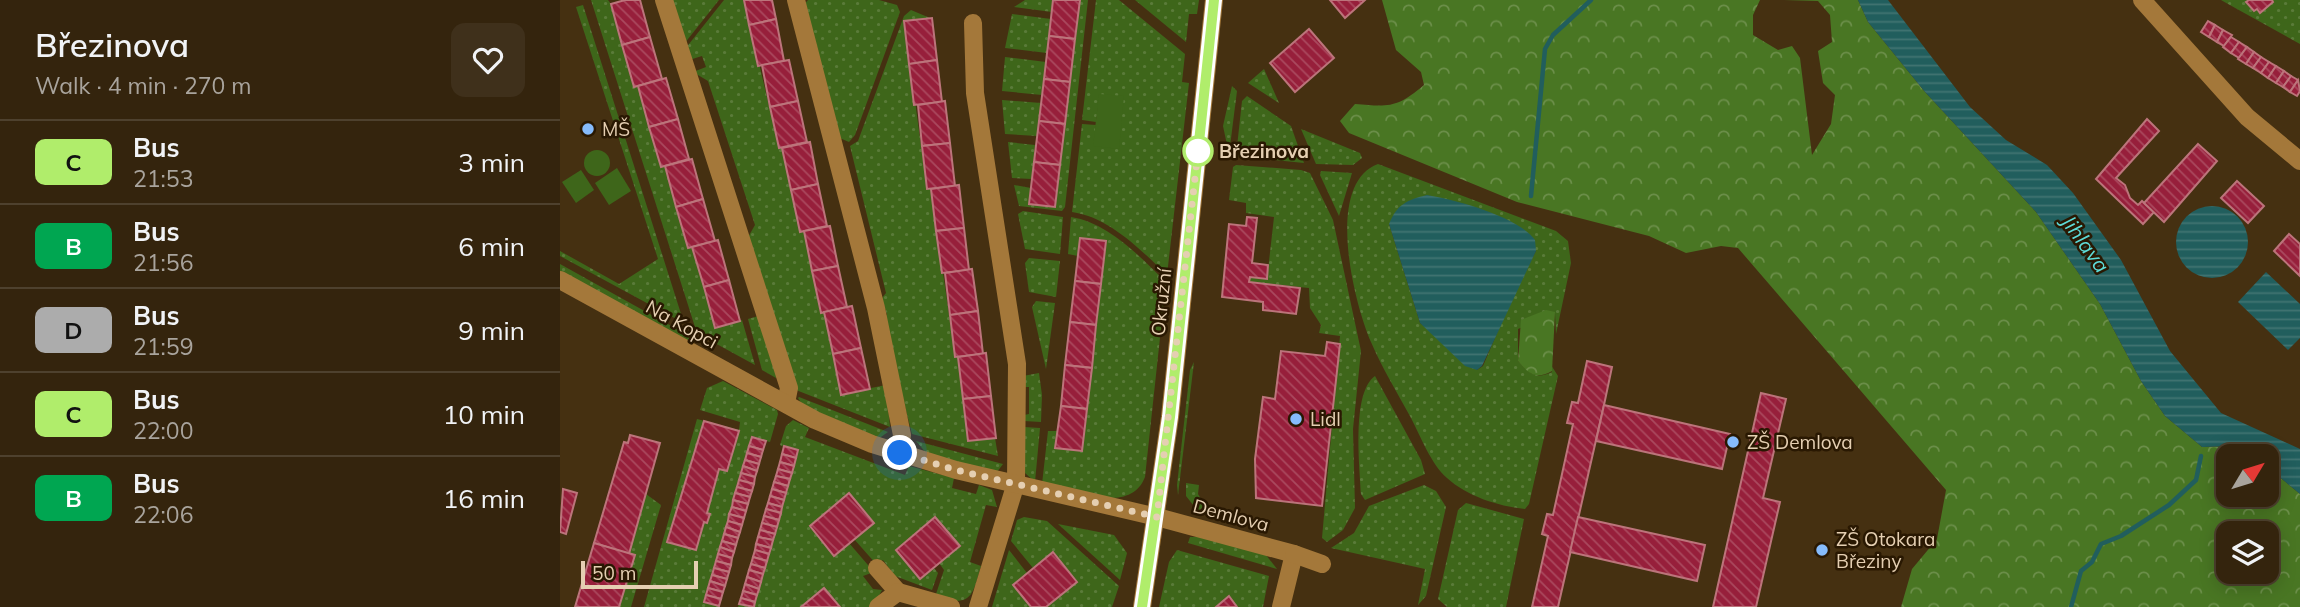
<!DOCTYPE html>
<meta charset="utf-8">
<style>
body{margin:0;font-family:Mulish,sans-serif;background:#3f301b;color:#f1f3f6;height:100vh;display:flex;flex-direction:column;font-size:26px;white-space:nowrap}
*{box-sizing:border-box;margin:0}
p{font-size:23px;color:#a9a49d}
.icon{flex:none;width:38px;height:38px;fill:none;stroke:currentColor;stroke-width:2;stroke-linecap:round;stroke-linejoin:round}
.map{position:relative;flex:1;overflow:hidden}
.panel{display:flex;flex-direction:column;background:#34240d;width:560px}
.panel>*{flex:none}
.badge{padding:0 14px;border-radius:10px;font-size:24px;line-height:46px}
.needle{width:46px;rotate:52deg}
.controls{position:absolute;left:1656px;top:444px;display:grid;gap:14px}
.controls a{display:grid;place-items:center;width:63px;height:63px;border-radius:14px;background:#34240d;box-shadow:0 4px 18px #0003,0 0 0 2px #4e412e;font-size:35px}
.scale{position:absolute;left:21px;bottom:18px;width:117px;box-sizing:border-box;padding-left:7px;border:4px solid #e5cfb2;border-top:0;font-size:19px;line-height:24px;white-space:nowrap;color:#e5cfb2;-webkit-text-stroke:5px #291802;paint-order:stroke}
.you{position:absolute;width:35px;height:35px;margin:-18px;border:5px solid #fff;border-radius:50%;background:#1a73e8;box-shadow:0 0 0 10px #1a73e833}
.map>.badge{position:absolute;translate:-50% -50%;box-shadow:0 0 0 4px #fff}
.round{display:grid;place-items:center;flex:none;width:74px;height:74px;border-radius:14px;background:#3f301b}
.summary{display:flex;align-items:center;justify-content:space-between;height:119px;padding:0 35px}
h1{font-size:33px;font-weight:600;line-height:52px}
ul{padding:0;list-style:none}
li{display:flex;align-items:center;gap:21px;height:84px;padding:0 35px;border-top:2px solid #4e412e}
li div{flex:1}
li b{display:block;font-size:26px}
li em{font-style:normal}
li .badge{min-width:77px;font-weight:700;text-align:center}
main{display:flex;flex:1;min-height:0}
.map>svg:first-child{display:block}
</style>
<main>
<section class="panel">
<div class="summary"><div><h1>Březinova</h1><p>Walk · 4 min · 270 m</p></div><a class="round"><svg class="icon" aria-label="heart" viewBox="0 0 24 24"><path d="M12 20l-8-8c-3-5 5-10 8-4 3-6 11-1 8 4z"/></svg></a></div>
<ul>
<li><span class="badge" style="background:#b0ed6b;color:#111">C</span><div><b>Bus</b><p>21:53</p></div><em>3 min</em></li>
<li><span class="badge" style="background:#00a651;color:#fff">B</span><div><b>Bus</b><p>21:56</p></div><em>6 min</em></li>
<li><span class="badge" style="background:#acacac;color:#111">D</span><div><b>Bus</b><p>21:59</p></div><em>9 min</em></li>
<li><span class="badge" style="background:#b0ed6b;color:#111">C</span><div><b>Bus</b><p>22:00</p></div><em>10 min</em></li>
<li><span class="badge" style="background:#00a651;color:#fff">B</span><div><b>Bus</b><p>22:06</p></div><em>16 min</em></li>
</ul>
</section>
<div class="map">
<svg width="1740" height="607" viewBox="0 0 1740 607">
<defs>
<pattern id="grass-dots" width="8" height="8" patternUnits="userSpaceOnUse" patternTransform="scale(1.75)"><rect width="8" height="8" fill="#3e661a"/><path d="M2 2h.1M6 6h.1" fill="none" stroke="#5a7b39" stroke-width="1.8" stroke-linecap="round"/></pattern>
<pattern id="forest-crowns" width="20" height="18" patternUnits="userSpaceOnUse" patternTransform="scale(1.75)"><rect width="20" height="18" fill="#497623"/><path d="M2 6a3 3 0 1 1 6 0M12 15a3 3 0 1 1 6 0" fill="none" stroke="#6c8f4a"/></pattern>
<pattern id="water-rules" width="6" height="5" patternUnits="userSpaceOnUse" patternTransform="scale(1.75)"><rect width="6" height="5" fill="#215e5d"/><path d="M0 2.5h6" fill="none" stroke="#417472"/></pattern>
<pattern id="building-back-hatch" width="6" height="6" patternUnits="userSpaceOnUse" patternTransform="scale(1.75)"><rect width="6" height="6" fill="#971f3b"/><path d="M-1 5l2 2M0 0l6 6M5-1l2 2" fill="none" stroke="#aa495e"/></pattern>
</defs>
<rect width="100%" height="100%" fill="#453011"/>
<!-- grass -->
<g fill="url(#grass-dots)" fill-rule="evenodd">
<path d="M31,0H48L51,4L74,86H78L101,167L105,166L128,248L132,247L156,327L182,320L195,365L142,336L135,327Z"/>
<path d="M109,0H159L124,44Z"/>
<path d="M164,0H184L219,148H222L240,231H244L260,312H264L281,394L326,385L330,427L236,390L187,239L195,225L148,81L133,72L146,67L142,56L129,60L125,49Z"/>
<path d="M248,0H319L337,5L340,12L295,135L289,142L275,136L243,6Z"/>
<path d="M465,0H493L492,12L454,7Z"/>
<path d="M520,0H528L505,207L502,211L459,206L454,185L471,188L469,204L495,207Z"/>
<path d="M536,0H559L625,54L622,82L629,83L607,275C581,250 549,217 512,212L522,124L536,125L534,146L540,94L536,122L522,120Z"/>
<path d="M575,0H639L637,14H629L626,42Z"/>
<path d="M1661,0H1740V44L1668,4Z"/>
<path d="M23,5L122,317L120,321L0,256V251L59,284L98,259L16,7Z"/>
<path d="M351,10L370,18L344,21L367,189H371L395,356L398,357L408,441L435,438L438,456L352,434L322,317L327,315L324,305L318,303L326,293L290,146L298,141L344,16Z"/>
<path d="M452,14L491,19L487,53L445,48Z"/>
<path d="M445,57L486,62L482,95L442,91Z"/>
<path d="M704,69L719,103L688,83Z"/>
<path d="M672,86L677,91L669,154L663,126Z"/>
<path d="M687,96L731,126L744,163L676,156L682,101Z"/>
<path d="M442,100L481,103L477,136L445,134Z"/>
<path d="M741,129L800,153L802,158L793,165L756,164Z"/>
<path d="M448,142L475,145L472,179L452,178Z"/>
<path d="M818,164L996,231L1008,241L1011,263L996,334L995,313L958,329V361C969,373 976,380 992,372L991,365L998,376L969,504L965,509C937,506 907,496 887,478C871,464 861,437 851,418C838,394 822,368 811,342C794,303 764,184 818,164ZM829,224L976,251L955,291L923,366L917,370L860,323Z"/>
<path d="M676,165L741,170L750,173L773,220L801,351L793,429L795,508L783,530L767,542L762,538L780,336L759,333L761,325L750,308L749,288L689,282L690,277L707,279L714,217L686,213V203L669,200L673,167Z"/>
<path d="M761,171L792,173L779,216L760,175Z"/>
<path d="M463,211L503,217L500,254L465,249L458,214Z"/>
<path d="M511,217C549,223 580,257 606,282L585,477C570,516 512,490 482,484L488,431H498L496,448L522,451L546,242L520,238L518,256L508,254Z"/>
<path d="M469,258L500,261L496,297L469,292L465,263Z"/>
<path d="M0,264L133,338L130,346L0,273Z"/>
<path d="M476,301L495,303L486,369L472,307Z"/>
<path d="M202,315L217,370L216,378L202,370L188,319Z"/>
<path d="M634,362L618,495L617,485L630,370Z"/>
<path d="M479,373L482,395L481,422L464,421V415L469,414V387H464L463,376Z"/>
<path d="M815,376L861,460L865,474L805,500L801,494C800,467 791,393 815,376Z"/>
<path d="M163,381L217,410L218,414L210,442L206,441L159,607H84L137,419L179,430L180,422L140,410L147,388Z"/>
<path d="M238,398L239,397L328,432L318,439L243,406Z"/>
<path d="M233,420L249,428L245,437L345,475L349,466L394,478L392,488L416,494L419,485L432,490L437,507L426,505L410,562L421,566C412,598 411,607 375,597L384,570L379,563L399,546L375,517L336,550L360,579L374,568L378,573L372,590L335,576L323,560L317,565L294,539L289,543L314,572L303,576L313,589L322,590L313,607H280L264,588L241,607H178L224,447L220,445L226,426Z"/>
<path d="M464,427L480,428L475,482L465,473Z"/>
<path d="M356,441L443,464L437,472L367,454Z"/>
<path d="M626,483L639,485L638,494L645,506L638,511L626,496Z"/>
<path d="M864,485L876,491L886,507L866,596L858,605L865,569L771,548L794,533L809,506Z"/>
<path d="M86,494L101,505L71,607H59L74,556L69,554Z"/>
<path d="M906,503L964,519L946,607H887L878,599L898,510Z"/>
<path d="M464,517L487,521L559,586L552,607H486L517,581L493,553L473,568L451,541L457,520Z"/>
<path d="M498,524L554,535L567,553L560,580Z"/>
<path d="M630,537H641L706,555L717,569L628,543Z"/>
<path d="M449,550L467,573L453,585L471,607H432Z"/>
<path d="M617,550L709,576L703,607H677L669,597L656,607H599L609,562Z"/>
</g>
<!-- forest -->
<g fill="url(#forest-crowns)" fill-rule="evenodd">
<path d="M822,0H1200L1193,15V35L1218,50L1232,46L1240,58L1252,155L1271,124L1275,95L1263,83L1258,51L1272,42L1270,15L1258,1L1224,0H1298L1308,22L1365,92L1476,212L1540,304L1581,381L1605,416L1642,447L1673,446L1694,457H1668V495H1706V466L1740,494V607H1341L1352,569L1377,539L1386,490L1178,248L1161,246L1126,253L1089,236L957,202L789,133L780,121L795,104C829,107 837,108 864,85L861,72L836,50ZM1668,534H1706V572H1668Z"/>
<path d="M986,310L995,312L992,371C976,380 969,374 958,361L961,320Z"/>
</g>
<!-- park -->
<g fill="#3e661a">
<path d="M539,94L564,96L559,149L533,146Z"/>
<circle cx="37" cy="163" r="13"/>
<path d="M57,168L71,191L49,205L35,183Z"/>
<path d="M21,170L34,190L16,203L2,182Z"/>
</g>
<!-- water -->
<g fill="url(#water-rules)">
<path d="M1298,0H1328L1410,107L1446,140L1487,165L1513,193L1561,260L1610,351L1661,413L1740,449V494L1706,466V457H1694L1673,446L1642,447L1605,416L1581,381L1540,304L1476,212L1365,92L1308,22Z"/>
<path d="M867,195C896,200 957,216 975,240L976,251L922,366L917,370L905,366L860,323L829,224C837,204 847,200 867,195Z"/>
<circle cx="1652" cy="242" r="36"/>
<path d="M1706,272L1740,304V338L1728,350L1678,302Z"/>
</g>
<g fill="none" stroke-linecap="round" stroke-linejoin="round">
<!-- stream -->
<g stroke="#215e5d" stroke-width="4.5">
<path d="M971,196L985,49L993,35L1031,0"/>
<path d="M1511,607L1521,571L1532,562L1541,544L1561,536L1609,505L1636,480L1641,456"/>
</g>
</g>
<!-- building -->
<g fill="url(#building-back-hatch)" stroke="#bc747b" stroke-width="2">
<path d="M65,0H80L90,37L62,45L51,4Z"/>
<path d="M184,0H212L216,19L189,25Z"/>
<path d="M493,0H520L515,39L489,36Z"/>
<path d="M770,0H805L785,18Z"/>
<path d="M1689,0H1712L1713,2L1700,13L1697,9L1694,11L1686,2Z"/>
<path d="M372,18L377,60L349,64L344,21Z"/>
<path d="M216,19L224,61L198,66L189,25Z"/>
<path d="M1648,21L1655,25L1649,37L1641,32Z"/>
<path d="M1655,25L1663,30L1657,42L1649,37Z"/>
<path d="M749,29L774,58L735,92L710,63Z"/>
<path d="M1663,30L1672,35L1664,46L1657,42Z"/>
<path d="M489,36L515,39L510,82L484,79Z"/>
<path d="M90,37L102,79L74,87L62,45Z"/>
<path d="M1671,37L1679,42L1671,53L1663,47Z"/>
<path d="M1679,42L1687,47L1679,58L1671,53Z"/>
<path d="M1687,47L1694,52L1686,64L1678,59Z"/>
<path d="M1694,52L1701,57L1693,68L1686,64Z"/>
<path d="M1701,57L1709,62L1701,73L1693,68Z"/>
<path d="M229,60L238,101L210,107L202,65Z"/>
<path d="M377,60L382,102L354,105L349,64Z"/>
<path d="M1709,62L1716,66L1708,78L1701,73Z"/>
<path d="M1716,66L1724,71L1716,83L1708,78Z"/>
<path d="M1724,71L1731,76L1723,87L1716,83Z"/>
<path d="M1731,76L1738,80L1730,92L1723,87Z"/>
<path d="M106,78L118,119L89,127L78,86Z"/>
<path d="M484,79L510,82L505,124L479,121Z"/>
<path d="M1738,80L1740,91L1737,96L1730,92Z"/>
<path d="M238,101L247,142L219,148L210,107Z"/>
<path d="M385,101L390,143L362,146L358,105Z"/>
<path d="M118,119L129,159L101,167L89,127Z"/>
<path d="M1587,119L1599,131L1556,178L1565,185L1570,198L1578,205L1582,201L1594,212L1583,224L1536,179Z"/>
<path d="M479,121L505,124L500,165L474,162Z"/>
<path d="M250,142L258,184L231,190L222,148Z"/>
<path d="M390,143L395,186L367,189L362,146Z"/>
<path d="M1638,144L1657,161L1604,222L1584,203Z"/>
<path d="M132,159L143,199L116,207L105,166Z"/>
<path d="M474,162L500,165L495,207L469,204Z"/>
<path d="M1677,181L1704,206L1688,223L1661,198Z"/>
<path d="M258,184L267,226L240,232L231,190Z"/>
<path d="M399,185L404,228L376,231L371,189Z"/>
<path d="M143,199L155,241L128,248L116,207Z"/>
<path d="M687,217L697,218L692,263L708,265L707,279L690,277L689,282L740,288L736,314L703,310V302L662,297L669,224L686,226Z"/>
<path d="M270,226L278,266L252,271L244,231Z"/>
<path d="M404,228L409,270L382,273L376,231Z"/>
<path d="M1729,234L1740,244V276L1714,251Z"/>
<path d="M520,238L546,241L541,284L515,281Z"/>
<path d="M158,240L169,280L144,287L132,247Z"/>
<path d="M278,266L287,307L261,313L252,271Z"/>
<path d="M412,269L418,311L390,315L385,273Z"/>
<path d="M169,280L180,321L155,328L144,287Z"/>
<path d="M515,281L541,284L536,325L510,322Z"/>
<path d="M292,306L301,348L273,354L264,312Z"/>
<path d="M418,311L423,354L395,357L390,315Z"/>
<path d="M510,322L536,325L532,368L505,365Z"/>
<path d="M767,342L780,344L762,506L696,498L695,459L703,397L715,399L721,351L765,356Z"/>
<path d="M301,348L310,389L281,395L273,354Z"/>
<path d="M426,353L431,396L403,399L398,357Z"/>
<path d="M1027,361L1052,367L1044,405L998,607H972L988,536L982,534L987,514L993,515L1013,424L1007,423L1012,402L1018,403Z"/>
<path d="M505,365L532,368L527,409L501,406Z"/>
<path d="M1201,393L1226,399L1203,498L1220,502L1196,607H1153Z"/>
<path d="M431,396L436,438L408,441L403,399Z"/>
<path d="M1044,405L1170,434L1162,469L1036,441Z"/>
<path d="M501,406L527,409L522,451L495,448Z"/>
<path d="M144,421L179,431L167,471L159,469L147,513L150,514L147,523L144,522L136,550L107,542Z"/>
<path d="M70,435L100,443L69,554L34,543L64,442L68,443Z"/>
<path d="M192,437L206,441L203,450L189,446Z"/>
<path d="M189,446L203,450L201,457L187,453Z"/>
<path d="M224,446L238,450L236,458L222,454Z"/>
<path d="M187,453L201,457L199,464L185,460Z"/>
<path d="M222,454L236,458L234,466L220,462Z"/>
<path d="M185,460L199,464L197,471L183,466Z"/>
<path d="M220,462L234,466L232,473L218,469Z"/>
<path d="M183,466L197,471L195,477L181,473Z"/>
<path d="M218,469L232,473L230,479L216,476Z"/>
<path d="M181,473L195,477L194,484L179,480Z"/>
<path d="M216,476L230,479L228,486L214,482Z"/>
<path d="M179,480L194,484L192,491L177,487Z"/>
<path d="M214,482L228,486L226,493L212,489Z"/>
<path d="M177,487L192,491L190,497L175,493Z"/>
<path d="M3,489L17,493L6,534L0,532Z"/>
<path d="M212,489L226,493L224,500L210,496Z"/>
<path d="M175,493L190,497L188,504L173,500Z"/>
<path d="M289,493L314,523L274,556L250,526Z"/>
<path d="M210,496L224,500L222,507L208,503Z"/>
<path d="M173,500L188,504L186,511L172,507Z"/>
<path d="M208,503L222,507L221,513L206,509Z"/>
<path d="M172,507L186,511L184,518L169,514Z"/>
<path d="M206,509L221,513L219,520L204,516Z"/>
<path d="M169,514L184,518L182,525L168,521Z"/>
<path d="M204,516L219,520L217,527L202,523Z"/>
<path d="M375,517L400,546L360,579L336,550Z"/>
<path d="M1018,517L1145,545L1137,581L1010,552Z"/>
<path d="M168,521L182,525L180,532L166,527Z"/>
<path d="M202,523L217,527L215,534L200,530Z"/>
<path d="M166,527L180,532L178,538L164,534Z"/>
<path d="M200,530L215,534L213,540L198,537Z"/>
<path d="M164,534L178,538L176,545L162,541Z"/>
<path d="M198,537L213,540L211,548L196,544Z"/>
<path d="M162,541L176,545L174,552L160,547Z"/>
<path d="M34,543L75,555L59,607H15Z"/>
<path d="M196,544L211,548L209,554L195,550Z"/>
<path d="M160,547L174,552L172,558L158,554Z"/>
<path d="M195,550L209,554L207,561L193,557Z"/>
<path d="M493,552L517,582L486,607H471L453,585Z"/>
<path d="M158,554L172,558L171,565L156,561Z"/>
<path d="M193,557L207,561L205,568L191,564Z"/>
<path d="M156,561L171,565L169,572L154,568Z"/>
<path d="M191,564L205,568L203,574L189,570Z"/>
<path d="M154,568L169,572L167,579L152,575Z"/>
<path d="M189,570L203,574L201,582L187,577Z"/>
<path d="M152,575L167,579L165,586L150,581Z"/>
<path d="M187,577L201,582L199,589L185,584Z"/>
<path d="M150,581L165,586L163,592L148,588Z"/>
<path d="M185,584L199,589L197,595L183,591Z"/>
<path d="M148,588L163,592L161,599L146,595Z"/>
<path d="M264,588L280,607H241Z"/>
<path d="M183,591L197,595L195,602L181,598Z"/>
<path d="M146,595L161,599L159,606L144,602Z"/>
<path d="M669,596L677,607H656Z"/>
<path d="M181,598L195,602L194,607L179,604Z"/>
</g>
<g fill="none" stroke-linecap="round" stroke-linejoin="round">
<!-- minor -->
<g stroke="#a4783a" stroke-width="18">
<path d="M104,0L229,388L226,403"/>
<path d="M236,0L316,308L342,435L340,453"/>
<path d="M1582,0L1687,117L1740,161"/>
<path d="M413,23L415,93L457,364L456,483L418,607"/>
<path d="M0,280L255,420L312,444L396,470L597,517L734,554L721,607"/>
<path d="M734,554L762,564"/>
<path d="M317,568L338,592"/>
<path d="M318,607L338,592L391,607"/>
<path d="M582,607L610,417L654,0"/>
</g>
</g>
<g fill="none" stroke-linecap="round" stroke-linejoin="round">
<defs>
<path id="line" d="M582,607L610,417L654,0"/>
</defs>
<!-- line casing -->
<use href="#line" stroke="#fff" stroke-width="16"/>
<!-- line -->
<use href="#line" stroke="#b0ed6b" stroke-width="10"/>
<!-- walk -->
<path stroke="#e5cfb2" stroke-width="7" stroke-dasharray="0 12.6" d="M340,453L396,470L597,517L638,151"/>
</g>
<!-- markers -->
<g fill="#86bbfb" stroke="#291802" stroke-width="2.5">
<circle cx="28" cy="129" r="7"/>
<circle cx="736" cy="419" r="7"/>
<circle cx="1173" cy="442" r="7"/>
<circle cx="1262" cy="550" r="7"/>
</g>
<circle fill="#fff" stroke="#b0ed6b" stroke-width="3.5" cx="638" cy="151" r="14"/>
<g text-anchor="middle" stroke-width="5" stroke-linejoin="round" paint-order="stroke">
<!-- poi labels -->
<g font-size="19" fill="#e5cfb2" stroke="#291802" text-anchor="start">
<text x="42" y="136">MŠ</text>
<text x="750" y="426">Lidl</text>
<text x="1187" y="449">ZŠ Demlova</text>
<text x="1276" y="546">ZŠ Otokara<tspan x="1276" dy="22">Březiny</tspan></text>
</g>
<!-- stop labels -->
<g font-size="19" font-weight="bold" fill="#e5cfb2" stroke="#291802" text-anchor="start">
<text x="659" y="158">Březinova</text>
</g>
<!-- street labels -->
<g font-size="19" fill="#e5cfb2" stroke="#291802">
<text transform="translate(601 302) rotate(-84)" y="7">Okružní</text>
<text transform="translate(122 324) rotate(29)" y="7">Na Kopci</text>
<text transform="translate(671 515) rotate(15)" y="7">Demlova</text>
</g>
<!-- water labels -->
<g font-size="21" font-style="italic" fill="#5ddbd8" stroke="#291802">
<text transform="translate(1525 244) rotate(54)" y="7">Jihlava</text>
</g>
</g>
</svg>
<div class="controls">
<a><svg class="needle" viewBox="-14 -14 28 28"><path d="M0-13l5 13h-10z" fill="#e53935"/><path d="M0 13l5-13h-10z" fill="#a9a49d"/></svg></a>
<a><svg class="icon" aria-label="layers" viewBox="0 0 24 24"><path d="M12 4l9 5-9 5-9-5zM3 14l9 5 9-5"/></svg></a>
</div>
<div class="scale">50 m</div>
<div class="you" style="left:340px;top:453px"></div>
</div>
</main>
